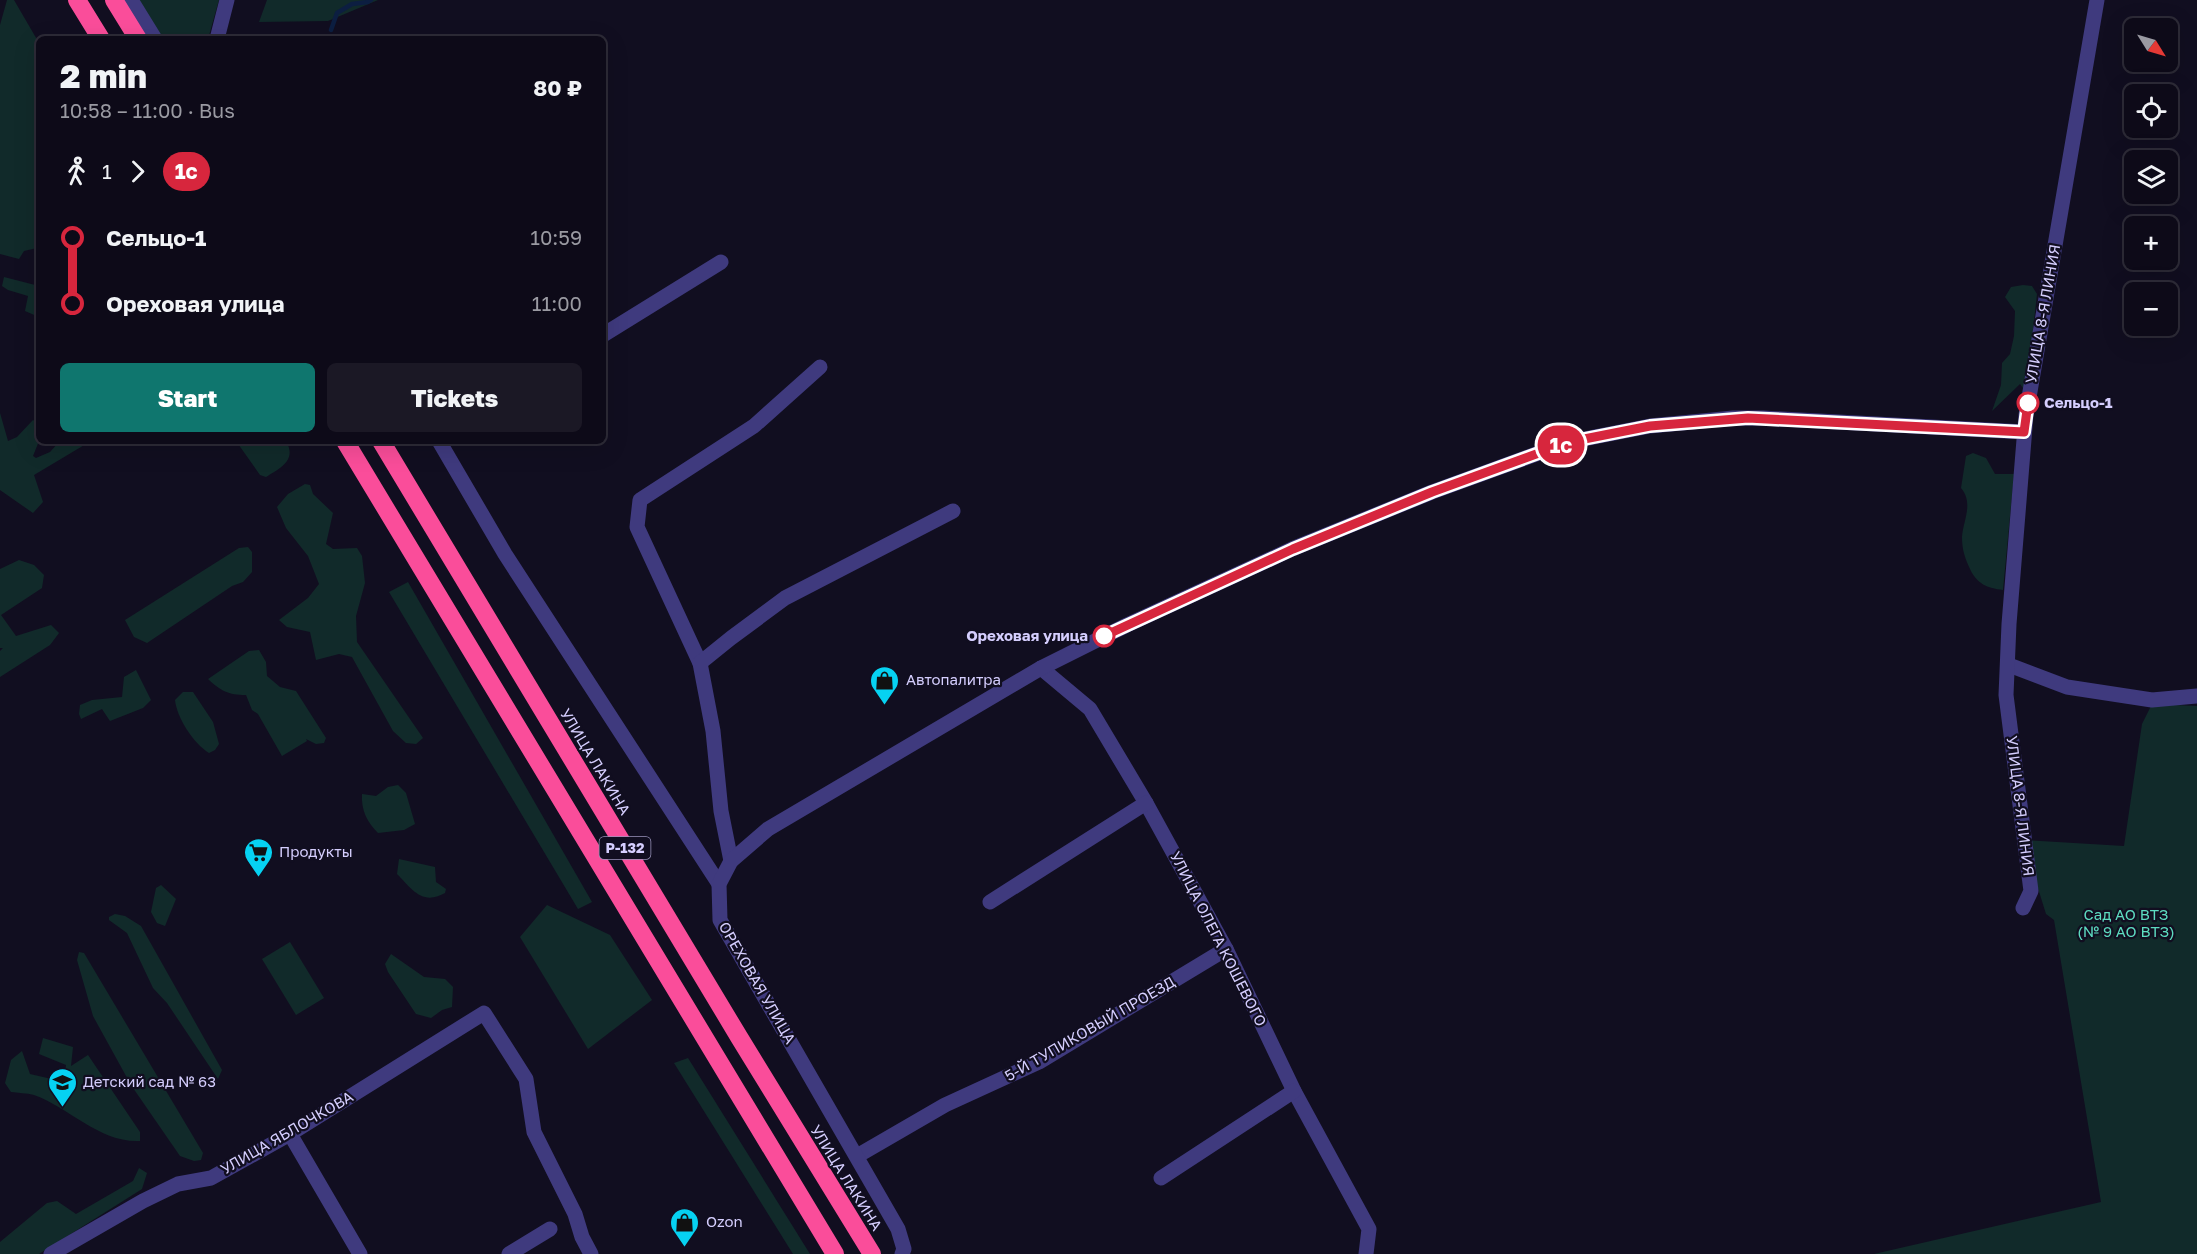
<!DOCTYPE html>
<meta charset="utf-8">
<style>
body{margin:0;font-family:"Golos Text",sans-serif;background:#1b1825;color:#f1f3f6;height:100vh;display:flex;flex-direction:column;font-size:22px;white-space:nowrap}
*{box-sizing:border-box;margin:0}
p{font-size:20px;color:#9a9aa2}
.icon{flex:none;width:33px;height:33px;fill:none;stroke:currentColor;stroke-width:2;stroke-linecap:round;stroke-linejoin:round}
.map{position:relative;flex:1;overflow:hidden}
.panel{position:absolute;left:36px;top:36px;width:570px;height:408px;display:flex;flex-direction:column;background:#0d0a18;border-radius:9px;box-shadow:0 6px 24px #0002,0 0 0 2px #2d2b37}
.panel>*{flex:none}
.badge{padding:0 12px;border-radius:20px;font-size:21px;line-height:39px}
.needle{width:39px;rotate:127deg}
.buttons{position:absolute;left:2124px;top:18px;display:grid;gap:12px}
.buttons a{display:grid;place-items:center;width:54px;height:54px;border-radius:9px;background:#0d0a18;box-shadow:0 6px 24px #0002,0 0 0 2px #2d2b37;font-size:30px}
.map>.badge{position:absolute;translate:-50% -50%;box-shadow:0 0 0 3px #fff}
.legs{display:flex;align-items:center;gap:9px;height:66px;padding:0 24px;font-size:20px}
.legs p{margin-inline-start:auto}
.summary{display:flex;align-items:center;justify-content:space-between;height:102px;padding:0 24px}
h1{font-size:33px;font-weight:800;line-height:45px}
.primary-button{display:flex;gap:12px;margin-top:auto;padding:12px 24px}
.primary-button a{flex:1;height:69px;border-radius:9px;background:#0f766e;color:#fff;font-size:24px;font-weight:800;line-height:69px;text-align:center}
.primary-button a+a{background:#1b1825;color:#f1f3f6}
ul{padding:0 24px;list-style:none}
li{display:flex;align-items:center;gap:21px;height:66px;font-size:22px}
li i{display:grid;place-items:center;width:9px;height:100%;margin:0 8px;background:currentColor}
li i::after{content:'';width:15px;height:15px;margin:-8px;border:4px solid;border-radius:50%;background:#0d0a18}
li p{margin-inline-start:auto}
li:first-child i{background:linear-gradient(#0000 50%,currentColor 0)}
li:last-child i{background:linear-gradient(currentColor 50%,#0000 0)}
.map>svg:first-child{display:block}
</style>
<div class="map">
<svg width="2197" height="1254" viewBox="0 0 2197 1254">
<rect width="100%" height="100%" fill="#110e20"/>
<!-- green -->
<g fill="#112a2a">
<path d="M7,0H14L39,43V252L37,248L24,251L19,259L0,254V25Z"/>
<path d="M139,0H219L208,39H162Z"/>
<path d="M267,0H378L328,21L259,22Z"/>
<path d="M4,277L39,286V317L25,311L28,296L8,290L2,286Z"/>
<path d="M2023,285L2032,286L2037,294L2026,392L2020,384L1992,411L2001,385L2002,363L2010,354L2014,336L2015,311L2005,297L2011,287Z"/>
<path d="M0,413L8,441L17,437L33,420L39,424V441L33,456L36,458L50,452L60,441H91L34,475L43,502L33,513L0,490Z"/>
<path d="M236,441H286C297,460 281,468 266,477L260,475Z"/>
<path d="M1973,453L1986,458L1995,474H2014L2003,590C1987,588 1977,584 1970,569C1965,558 1962,550 1962,537C1963,521 1974,503 1961,488L1966,456Z"/>
<path d="M305,484L310,485L313,494L333,513L326,544L333,549L357,548L362,556L365,583L356,616L357,642L423,738L416,744L406,743L393,731L352,657L339,654L316,660L310,632L287,627L279,620L308,598L319,584L308,556L286,528L277,507L288,494Z"/>
<path d="M248,547L252,552V572L243,582L232,586L147,643L134,637L125,620L239,548Z"/>
<path d="M19,560L34,565L44,575L42,588L1,615L16,636L51,625L59,633L50,645L0,677V651L3,648H0V569Z"/>
<path d="M408,582L592,902L578,909L389,592Z"/>
<path d="M259,650L266,662L267,676L280,687L296,691L326,738L324,743L316,744L306,739L307,741L282,756L258,714L252,710L246,695C228,695 221,691 208,679L249,651Z"/>
<path d="M136,670L151,700L143,708L110,721L102,709L81,719L79,714L80,705L92,700L122,697L124,677Z"/>
<path d="M183,692H193L213,722L219,744L215,750L209,753C193,743 177,718 175,700Z"/>
<path d="M2152,704L2197,706V1254H1874L2101,1202L2054,920L2046,914L2023,840L2124,846L2142,724Z"/>
<path d="M398,785L406,793L415,824L404,830L378,833C367,822 361,810 362,794L376,796L388,787Z"/>
<path d="M399,859L435,867L436,882L446,889L445,893C422,906 412,889 397,874Z"/>
<path d="M161,885L176,899L165,926L157,923L151,912L156,888Z"/>
<path d="M547,905L610,935L652,1000L588,1049L520,937Z"/>
<path d="M115,914L125,916L141,926L222,1070L218,1079L167,1003L153,988L127,933L109,920V917Z"/>
<path d="M290,942L324,998L296,1015L262,959Z"/>
<path d="M79,952L84,953L203,1153L201,1160L194,1161L180,1156L131,1085L93,1016L77,960Z"/>
<path d="M391,954L424,977L445,979L453,987L452,1007L442,1010L431,1018L416,1014L388,972L385,964Z"/>
<path d="M43,1038L73,1047L71,1066L88,1055L140,1132V1141C100,1143 70,1108 34,1095C27,1093 18,1093 11,1092L5,1083L11,1060L22,1051L30,1074L56,1080L65,1075L66,1065L39,1054Z"/>
<path d="M688,1058L810,1254H793L674,1063Z"/>
<path d="M139,1168L147,1173L142,1189L39,1254H0V1242L47,1203L57,1201L76,1214L133,1181Z"/>
</g>
<g fill="none" stroke-linecap="round" stroke-linejoin="round">
<!-- stream -->
<path stroke="#0c1e41" stroke-width="4.5" d="M331,30L337,13L352,4L368,2L371,0"/>
<!-- minor -->
<g stroke="#3f3a7e" stroke-width="15">
<path d="M131,0L155,39"/>
<path d="M217,39L227,0"/>
<path d="M603,335L721,262"/>
<path d="M439,441L505,554L719,884"/>
<path d="M700,663L637,527L640,500L754,426L820,367"/>
<path d="M2009,665L2067,687L2152,700L2197,696"/>
<path d="M1041,668L1090,709L1146,803L1226,949L1294,1091L1369,1229L1366,1254"/>
<path d="M731,861L721,811L713,731L700,663L731,638L785,598L953,511"/>
<path d="M990,902L1146,803"/>
<path d="M2023,908L2031,891L2006,695L2009,624L2026,415L2097,0"/>
<path d="M290,1134L360,1254"/>
<path d="M857,1156L945,1105L1039,1062L1226,949"/>
<path d="M1161,1178L1294,1091"/>
<path d="M51,1254L143,1201L178,1184L211,1178L290,1134L484,1013L526,1079L534,1132L575,1214L582,1237L591,1254"/>
<path d="M509,1254L550,1229"/>
<path d="M902,1254L904,1249L898,1229L720,920L719,884L731,861L768,829L1041,668L1127,625L1292,549L1432,492L1569,442L1650,426L1733,418H1763L2024,432"/>
</g>
<!-- highway -->
<g stroke="#fa4d9a" stroke-width="18">
<path d="M77,0L101,39"/>
<path d="M114,0L138,39"/>
<path d="M345,441L835,1254"/>
<path d="M381,441L739,1037L872,1254"/>
</g>
</g>
<g fill="none" stroke-linecap="round" stroke-linejoin="round">
<defs>
<path id="line-1" d="M1104,636L1293,549L1432,492L1569,442L1650,426L1748,418L2024,432L2028,403"/>
</defs>
<!-- line-1 casing -->
<use href="#line-1" stroke="#fff" stroke-width="14"/>
<!-- line-1 -->
<use href="#line-1" stroke="#d7263d" stroke-width="9"/>
</g>
<!-- icons -->
<defs>
<symbol id="shop-pin" viewBox="-11 -11 22 30"><path d="M0 17L-7.5 6A9.5 9.5 0 1 1 7.5 6Z" fill="#06d2f2" stroke="#110e20"/><path d="M-5-2.5h2.3a2.7 3.5 0 0 1 5.4 0H5L5.5 6h-11ZM-1.5-2.5h3a1.5 2.3 0 0 0-3 0Z" fill="#111"/></symbol>
<symbol id="supermarket-pin" viewBox="-11 -11 22 30"><path d="M0 17L-7.5 6A9.5 9.5 0 1 1 7.5 6Z" fill="#06d2f2" stroke="#110e20"/><path d="M-6-5.5h2.5l.6 2H6L4.5 2H-2.5L-4.4-4H-6ZM-1.5 3.2a1.3 1.3 0 1 0 .1 0ZM3 3.2a1.3 1.3 0 1 0 .1 0Z" fill="#111"/></symbol>
<symbol id="school-pin" viewBox="-11 -11 22 30"><path d="M0 17L-7.5 6A9.5 9.5 0 1 1 7.5 6Z" fill="#06d2f2" stroke="#110e20"/><path d="M0-5L7-2L0 1L-7-2ZM-4 1L0 2.5L4 1V4Q0 6-4 4Z" fill="#111"/></symbol>
</defs>
<g fill-rule="evenodd">
<use href="#shop-pin" x="868" y="664" width="33" height="45"/>
<use href="#supermarket-pin" x="242" y="836" width="33" height="45"/>
<use href="#school-pin" x="46" y="1066" width="33" height="45"/>
<use href="#shop-pin" x="668" y="1206" width="33" height="45"/>
</g>
<!-- markers -->
<g fill="#fff" stroke="#d7263d" stroke-width="3">
<circle cx="2028" cy="403" r="10"/>
<circle cx="1104" cy="636" r="10"/>
</g>
<g text-anchor="middle" stroke-width="4.5" stroke-linejoin="round" paint-order="stroke">
<!-- shield labels -->
<rect fill="#110e20" stroke="#9a94bb" stroke-width="1.5" x="599.5" y="837" width="51" height="22" rx="4.5"/>
<g font-size="14" font-weight="bold" fill="#d5cefe">
<text x="625" y="853">Р-132</text>
</g>
<!-- street labels -->
<g font-size="15" fill="#d5cefe" stroke="#110e20">
<text transform="translate(2043 314) rotate(-80)" y="5">УЛИЦА 8-Я ЛИНИЯ</text>
<text transform="translate(595 762) rotate(59)" y="5">УЛИЦА ЛАКИНА</text>
<text transform="translate(2020 806) rotate(83)" y="5">УЛИЦА 8-Я ЛИНИЯ</text>
<text transform="translate(1218 939) rotate(63)" y="5">УЛИЦА ОЛЕГА КОШЕВОГО</text>
<text transform="translate(757 983) rotate(60)" y="5">ОРЕХОВАЯ УЛИЦА</text>
<text transform="translate(1090 1029) rotate(-30)" y="5">5-Й ТУПИКОВЫЙ ПРОЕЗД</text>
<text transform="translate(287 1133) rotate(-30)" y="5">УЛИЦА ЯБЛОЧКОВА</text>
<text transform="translate(846 1178) rotate(58)" y="5">УЛИЦА ЛАКИНА</text>
</g>
<!-- stop labels -->
<g font-size="15" font-weight="bold" fill="#d5cefe" stroke="#110e20" text-anchor="start">
<text x="2044" y="408">Сельцо-1</text>
<text x="1088" y="641" text-anchor="end">Ореховая улица</text>
</g>
<!-- poi labels -->
<g font-size="15" fill="#d5cefe" stroke="#110e20" text-anchor="start">
<text x="906" y="685">Автопалитра</text>
<text x="279" y="857">Продукты</text>
<text x="83" y="1087">Детский сад № 63</text>
<text x="706" y="1227">Ozon</text>
</g>
<!-- park labels -->
<g font-size="15" fill="#5ddbc0" stroke="#110e20">
<text x="2126" y="920">Сад АО ВТЗ<tspan x="2126" dy="17">(№ 9 АО ВТЗ)</tspan></text>
</g>
</g>
</svg>
<div class="buttons">
<a><svg class="needle" viewBox="-14 -14 28 28"><path d="M0-13l5 13h-10z" fill="#e53935"/><path d="M0 13l5-13h-10z" fill="#9a9aa2"/></svg></a>
<a><svg class="icon" aria-label="locate" viewBox="0 0 24 24"><circle cx="12" cy="12" r="6"/><path d="M12 2v4M12 18v4M2 12h4M18 12h4"/></svg></a>
<a><svg class="icon" aria-label="layers" viewBox="0 0 24 24"><path d="M12 4l9 5-9 5-9-5zM3 14l9 5 9-5"/></svg></a>
<a>+</a>
<a>−</a>
</div>
<b class="badge" style="left:1561px;top:445px;background:#d7263d;color:#fff">1с</b>
<section class="panel">
<div class="summary"><div><h1>2 min</h1><p>10:58 – 11:00 · Bus</p></div><b>80 ₽</b></div>
<div class="legs"><svg class="icon" aria-label="walk" viewBox="0 0 24 24"><circle cx="13" cy="4" r="2"/><path d="M13 8l-2 6 4 7M11 14l-3 7M7 12l3-4h3l4 4"/></svg>1<svg class="icon" aria-label="forward" viewBox="0 0 24 24"><path d="M9 5l7 7-7 7"/></svg><b class="badge" style="background:#d7263d;color:#fff">1с</b></div>
<ul>
<li><i style="color:#d7263d"></i><b>Сельцо-1</b><p>10:59</p></li>
<li><i style="color:#d7263d"></i><b>Ореховая улица</b><p>11:00</p></li>
</ul>
<div class="primary-button"><a>Start</a><a>Tickets</a></div>
</section>
</div>
